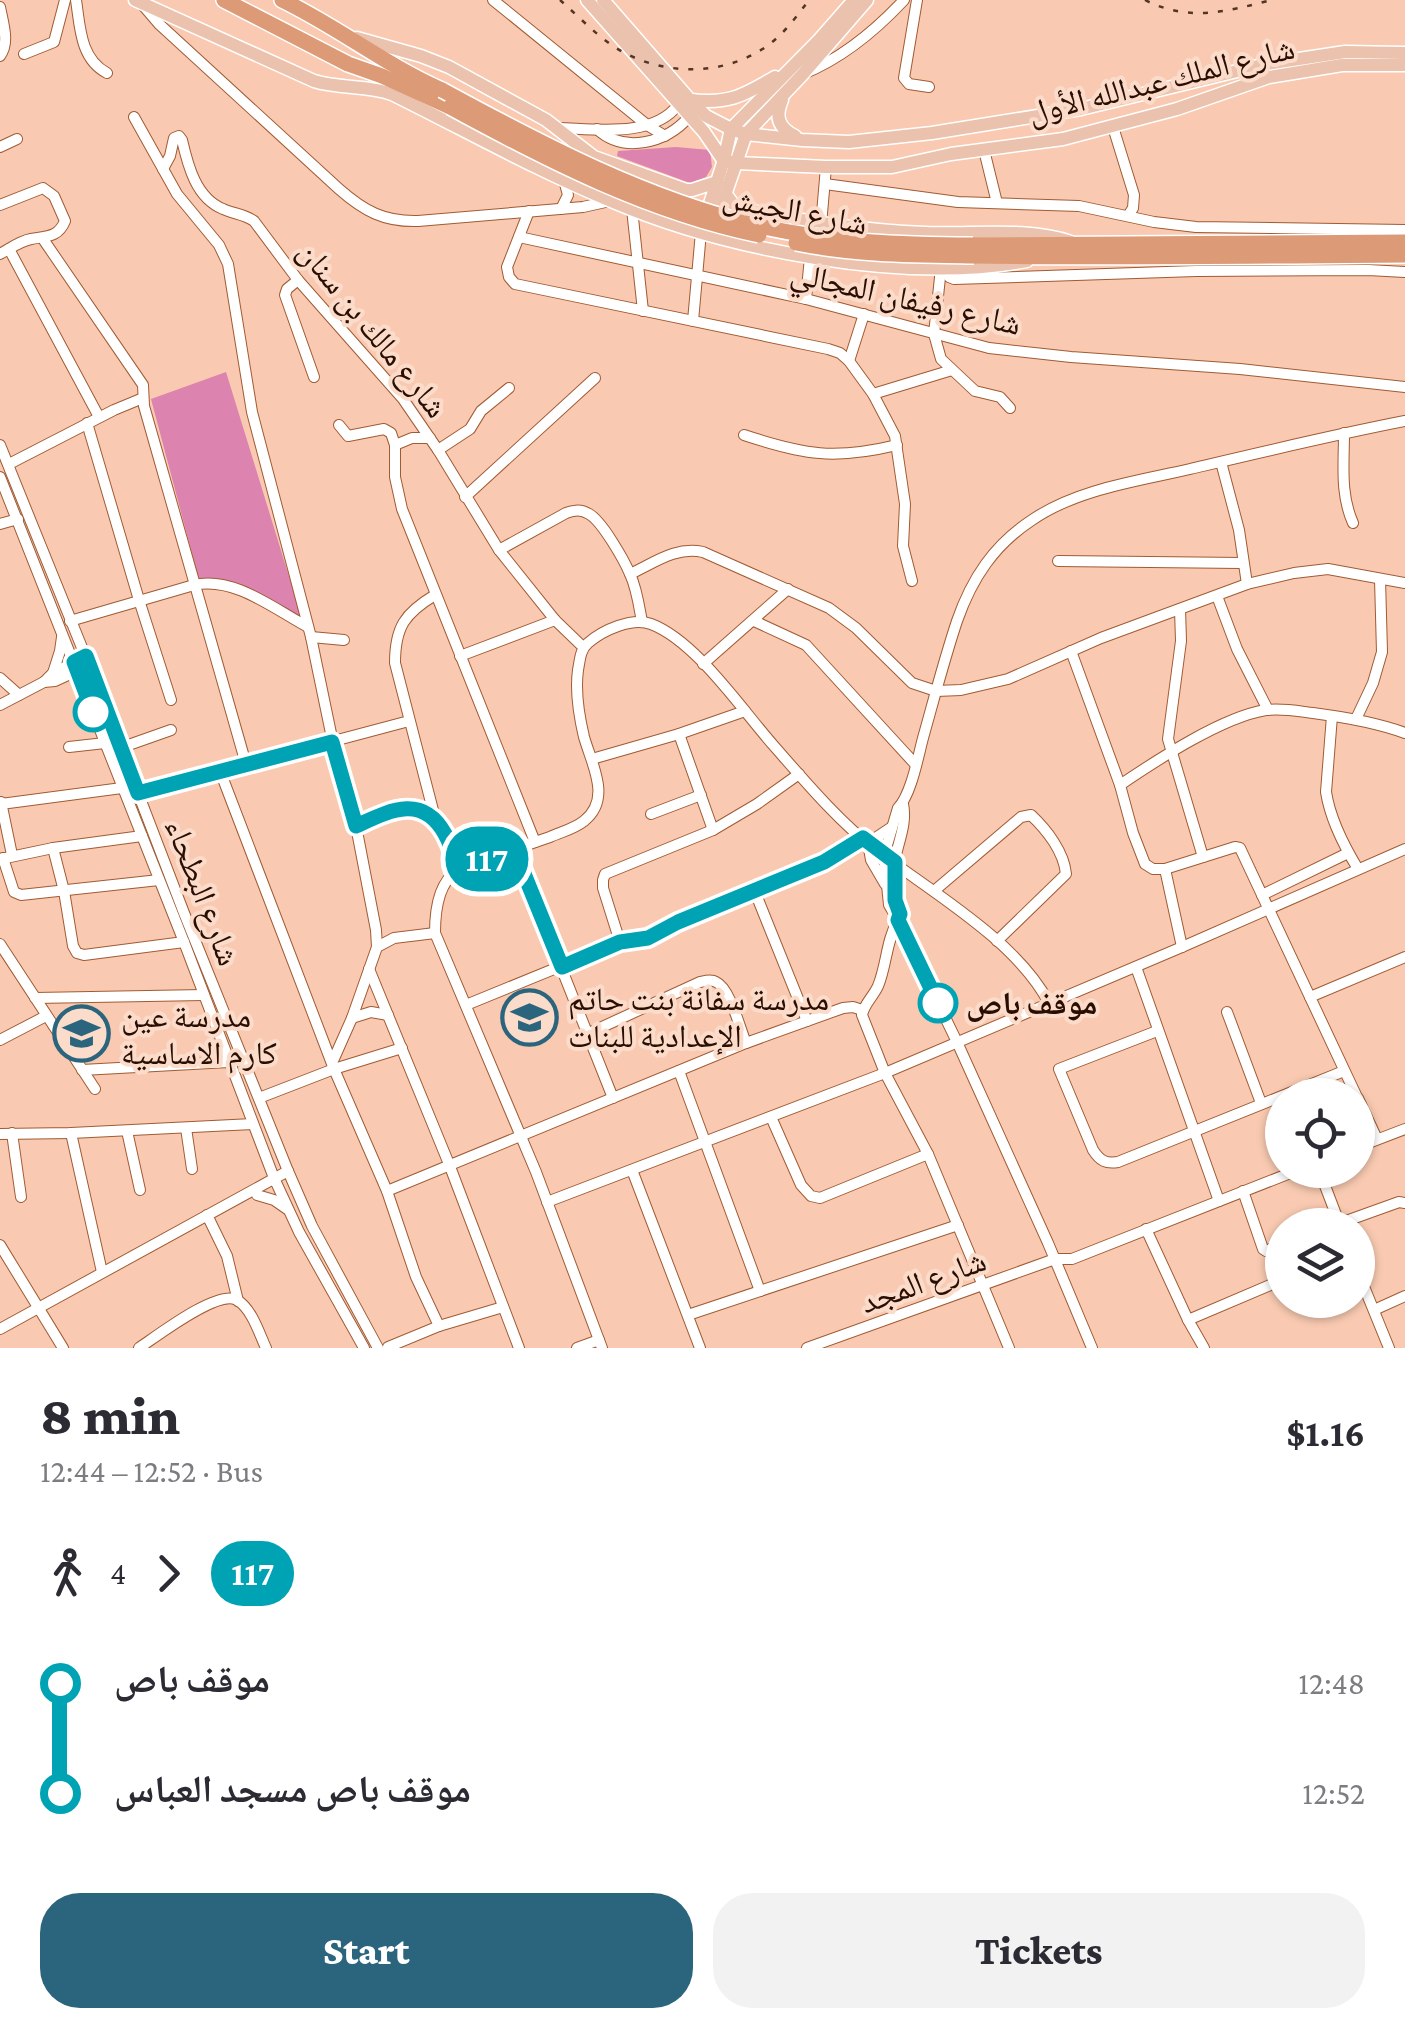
<!DOCTYPE html>
<meta charset="utf-8">
<style>
body{margin:0;font-family:"Crimson Pro","Noto Naskh Arabic",serif;background:#f2f2f3;color:#2b2b33;height:100vh;display:flex;flex-direction:column;font-size:38px;white-space:nowrap}
*{box-sizing:border-box;margin:0}
p{font-size:32px;color:#7c7c81}
.icon{flex:none;width:55px;height:55px;fill:none;stroke:currentColor;stroke-width:2;stroke-linecap:round;stroke-linejoin:round}
.map{position:relative;height:1348px;overflow:hidden}
.sheet{display:flex;flex-direction:column;background:#fff;flex:1}
.sheet>*{flex:none}
.badge{padding:0 20px;border-radius:32px;font-size:35px;line-height:65px}
.fabs{position:absolute;left:1265px;top:1078px;display:grid;gap:20px}
.fabs a{display:grid;place-items:center;width:110px;height:110px;border-radius:50%;background:#fff;box-shadow:0 2px 8px #0004;font-size:50px}
.map>.badge{position:absolute;translate:-50% -50%;box-shadow:0 0 0 5px #fff}
.legs{display:flex;align-items:center;gap:15px;height:110px;padding:0 40px;font-size:32px}
.legs p{margin-inline-start:auto}
.headline{display:flex;align-items:center;justify-content:space-between;height:170px;padding:0 40px}
h1{font-size:55px;font-weight:800;line-height:75px}
.button{display:flex;gap:20px;margin-top:auto;padding:20px 40px}
.button a{flex:1;height:115px;border-radius:40px;background:#2a657d;color:#fff;font-size:40px;font-weight:800;line-height:115px;text-align:center}
.button a+a{background:#f2f2f3;color:#2b2b33}
ul{padding:0 40px;list-style:none}
li{display:flex;align-items:center;gap:35px;height:110px;font-size:38px}
li i{display:grid;place-items:center;width:15px;height:100%;margin:0 12px;background:currentColor}
li i::after{content:'';width:25px;height:25px;margin:-12px;border:8px solid;border-radius:50%;background:#fff}
li p{margin-inline-start:auto}
li:first-child i{background:linear-gradient(#0000 50%,currentColor 0)}
li:last-child i{background:linear-gradient(currentColor 50%,#0000 0)}
.map>svg:first-child{display:block}
</style>
<div class="map">
<svg width="1405" height="1348" viewBox="0 0 1405 1348">
<rect width="100%" height="100%" fill="#f9cab1"/>
<!-- green -->
<g fill="#dc83b0">
<path d="M676,147L710,150L712,167L706,177L690,183L617,156L618,151Z"/>
<path d="M226,372L304,625L247,590L199,580L151,399Z"/>
</g>
<g fill="none" stroke-linecap="round" stroke-linejoin="round">
<defs>
<g id="minor">
<path d="M76,0C80,26 80,59 107,73"/>
<path d="M493,0L647,125L665,136"/>
<path d="M917,0L904,78L909,84L929,87"/>
<path d="M141,3L159,24L339,189C364,211 384,222 418,221L583,207L610,201"/>
<path d="M0,7C3,23 10,43 0,56"/>
<path d="M24,54L54,42L65,0"/>
<path d="M803,74C843,58 875,31 904,0"/>
<path d="M134,117L177,194L219,245L228,264L252,412L311,637L333,743L356,826L376,930L377,947"/>
<path d="M1113,127L1134,195L1133,208L1128,216"/>
<path d="M559,128C596,129 653,138 678,105"/>
<path d="M597,129C624,154 666,143 689,117"/>
<path d="M0,147L17,139"/>
<path d="M984,150L997,203"/>
<path d="M163,169L170,156L174,138L179,136L182,140C188,166 196,198 223,209C234,214 244,214 254,221L298,280L403,399L438,450L499,550L555,620L583,647"/>
<path d="M825,184L958,202L1079,206L1154,222L1196,227L1405,230"/>
<path d="M0,205L43,188L54,196L65,221C58,238 46,236 31,239C20,241 9,249 0,254"/>
<path d="M561,209L568,195L564,180"/>
<path d="M632,209L643,311"/>
<path d="M529,211L507,267L509,277L515,284L828,349L840,353L849,361L873,394L895,436L905,504L903,546L912,581"/>
<path d="M821,225L826,167"/>
<path d="M519,237L806,299L989,348L1071,357L1240,369L1405,387"/>
<path d="M43,239L143,385L144,406L246,764"/>
<path d="M9,249L99,417"/>
<path d="M941,268L934,334L941,359L975,391L1000,397L1010,408"/>
<path d="M945,268L949,277L954,279L1196,271L1368,270L1405,272"/>
<path d="M298,280L287,289L285,295L314,377"/>
<path d="M806,299L810,257"/>
<path d="M693,321L701,232"/>
<path d="M849,361L864,314"/>
<path d="M873,394L952,370"/>
<path d="M87,423L139,600L171,700"/>
<path d="M339,425L348,436L384,429L391,433L395,445V477L402,509L535,842"/>
<path d="M1344,433C1344,464 1340,494 1353,523"/>
<path d="M744,435C804,455 835,460 897,445"/>
<path d="M0,445L89,665L184,913L288,1171L312,1226L378,1348"/>
<path d="M395,445L412,438H430"/>
<path d="M438,450L470,429L481,411L509,388"/>
<path d="M1221,462L1239,530L1247,584"/>
<path d="M9,464L114,410L143,398"/>
<path d="M0,477L184,942L274,1178L299,1232L364,1348"/>
<path d="M465,497L595,378"/>
<path d="M0,524L18,519"/>
<path d="M499,550L566,513C575,510 581,509 589,514C602,521 624,560 630,574C637,589 639,606 642,622"/>
<path d="M1058,561L1242,563"/>
<path d="M630,574C654,563 676,546 703,552L829,608L856,628L912,683L936,691L961,690L1008,679L1101,638L1247,584L1294,573L1328,569L1405,583"/>
<path d="M435,595C405,613 395,627 395,663L435,818L452,848L455,871"/>
<path d="M1217,596L1237,649L1268,710"/>
<path d="M1180,609L1181,641L1168,739L1203,857"/>
<path d="M70,621L194,585C234,576 274,609 308,627"/>
<path d="M754,621L806,645L916,765"/>
<path d="M311,637L344,640"/>
<path d="M1071,651L1120,785L1133,833L1145,864L1153,869H1165L1235,847L1240,848L1356,1095"/>
<path d="M460,656L555,620"/>
<path d="M703,664L788,589"/>
<path d="M53,673L60,651L62,637"/>
<path d="M0,678L19,695"/>
<path d="M44,682L53,673L77,661"/>
<path d="M0,705L44,682L55,681L81,669"/>
<path d="M1332,716L1326,792C1330,818 1344,846 1358,869"/>
<path d="M1356,719L1373,683L1382,652L1380,579"/>
<path d="M679,734L713,830"/>
<path d="M69,747L105,743"/>
<path d="M120,748L171,730"/>
<path d="M592,759L679,734L745,711"/>
<path d="M220,771L334,1069L387,1191L416,1277L439,1326"/>
<path d="M1120,785C1157,760 1222,717 1266,710C1282,708 1297,711 1313,713C1344,717 1375,722 1405,733"/>
<path d="M138,793L409,721"/>
<path d="M1,802L12,855"/>
<path d="M1,804L122,788"/>
<path d="M651,814L701,795"/>
<path d="M356,826C381,814 408,800 434,818"/>
<path d="M53,848L64,891L73,946L77,953L84,955L184,942"/>
<path d="M514,849L613,1098"/>
<path d="M3,858L14,892L21,895L159,880"/>
<path d="M1,859L53,848L142,836"/>
<path d="M1165,869L1182,947"/>
<path d="M885,884L871,860L868,843L892,827"/>
<path d="M934,891L1021,817L1031,815C1047,830 1064,852 1066,874L997,941"/>
<path d="M755,892L807,1021"/>
<path d="M1262,895L1348,853"/>
<path d="M901,915C893,898 892,878 895,859C899,840 907,823 903,804"/>
<path d="M898,920C886,941 887,964 878,986C873,997 864,1004 862,1015L885,1073L928,1154L1009,1348"/>
<path d="M620,942L603,888V880L605,874L713,830L757,804L799,774"/>
<path d="M0,944L95,1089"/>
<path d="M1136,967L1219,1201"/>
<path d="M369,969L449,1164L519,1348"/>
<path d="M1310,997L1405,957"/>
<path d="M35,998L204,995"/>
<path d="M466,1005L620,942L648,938L677,922L824,863L863,838"/>
<path d="M1227,1012L1261,1103"/>
<path d="M352,1018L371,1012L388,1015"/>
<path d="M1157,1031L1059,1069L1093,1150C1100,1161 1106,1164 1118,1162L1344,1071"/>
<path d="M589,1033L700,982C705,981 711,979 716,982C730,988 740,1029 746,1043"/>
<path d="M0,1040L46,1016"/>
<path d="M332,1063L352,1018L377,947L394,938L435,933"/>
<path d="M82,1070L229,1062"/>
<path d="M679,1071L760,1291"/>
<path d="M259,1098L334,1069L402,1048"/>
<path d="M1358,1098L1377,1139"/>
<path d="M771,1117L801,1185L811,1196L820,1198L928,1154"/>
<path d="M186,1128L192,1169"/>
<path d="M127,1131L140,1190"/>
<path d="M12,1133L21,1197"/>
<path d="M71,1133L102,1272"/>
<path d="M0,1134L71,1133L253,1124"/>
<path d="M1358,1147L1405,1129"/>
<path d="M632,1170L700,1348"/>
<path d="M1319,1170L1340,1225"/>
<path d="M387,1191L746,1043L843,1008L853,1007L862,1010"/>
<path d="M1243,1191L1263,1249L1266,1251L1282,1244"/>
<path d="M257,1195L274,1200L287,1209"/>
<path d="M547,1202L885,1073L1182,947L1405,849"/>
<path d="M207,1215L227,1256L238,1301"/>
<path d="M1335,1225L1399,1202L1405,1203"/>
<path d="M1146,1229L1188,1320L1204,1348"/>
<path d="M0,1245L63,1348"/>
<path d="M1358,1272L1389,1348"/>
<path d="M1374,1310L1405,1296"/>
<path d="M688,1315L958,1225"/>
<path d="M1188,1320L1282,1280"/>
<path d="M0,1329L288,1171"/>
<path d="M388,1347L439,1326L503,1307"/>
<path d="M139,1348C157,1336 218,1289 237,1300C252,1309 259,1333 266,1348"/>
<path d="M577,1348L599,1340"/>
<path d="M602,1348L536,1172L435,933C435,913 438,883 457,871C463,867 472,865 478,863C502,854 526,845 550,837C561,832 574,829 584,821C612,799 592,765 584,737C579,716 575,692 578,670C580,660 580,650 588,643C603,630 632,617 651,624C696,641 742,710 774,746C803,779 840,823 875,849C931,892 1016,940 1049,1003"/>
<path d="M807,1348L1055,1259H1072L1298,1170"/>
<path d="M1092,1348L1048,1243L957,1042L898,920L889,905L884,855L898,808C911,795 918,757 923,738C934,699 944,660 957,621C972,578 994,545 1032,520C1077,489 1138,481 1190,469C1262,452 1333,435 1405,421"/>
</g>
<g id="major">
<path d="M135,0L314,81C340,89 367,85 392,94C465,130 536,170 611,201C726,250 903,284 1027,261"/>
<path d="M587,0L704,132L721,157L726,161L737,163L826,167H892L951,154L1063,139L1177,109L1269,77L1342,65H1405"/>
<path d="M603,0L690,100L706,116L731,129L746,134L802,140L849,142L932,133L1081,109L1266,64L1345,52L1405,53"/>
<path d="M357,38L421,56L449,67L546,120L594,157L686,190H692L717,182"/>
<path d="M691,100C730,104 742,96 775,77"/>
<path d="M782,100C775,116 778,128 795,136"/>
<path d="M725,193L733,204L742,209C803,221 863,231 926,233C971,235 1028,227 1071,242"/>
<path d="M705,219L724,160L731,129L819,40L854,0"/>
<path d="M716,221L746,134L802,75L867,0"/>
</g>
<g id="highway">
<path d="M224,0L348,64L382,76L450,107"/>
<path d="M282,0C338,27 385,65 442,90"/>
<path d="M973,245L1405,242"/>
<path d="M974,256C1118,258 1261,256 1405,255"/>
</g>
</defs>
<!-- minor casing -->
<use href="#minor" stroke="#a05b33" stroke-width="12"/>
<!-- major casing -->
<use href="#major" stroke="#fff" stroke-width="15"/>
<!-- highway casing -->
<use href="#highway" stroke="#fff" stroke-width="18"/>
<!-- minor -->
<use href="#minor" stroke="#fff" stroke-width="10"/>
<!-- major -->
<use href="#major" stroke="#eac2ad" stroke-width="12"/>
<!-- highway -->
<use href="#highway" stroke="#dc9a76" stroke-width="15"/>
<!-- rail -->
<g stroke="#543425" stroke-width="2.5" stroke-dasharray="5 10" stroke-linecap="butt">
<path d="M560,0C577,15 594,33 613,46C658,76 722,78 767,46C784,34 797,16 809,0"/>
<path d="M1145,0C1188,22 1226,12 1271,0"/>
</g>
<defs>
<g id="highway-bridge">
<path d="M442,90C543,145 646,199 759,226C830,242 901,245 973,245"/>
<path d="M450,107C549,161 649,212 759,235"/>
<path d="M796,243C855,255 915,255 974,256"/>
</g>
</defs>
<!-- highway-bridge casing -->
<use href="#highway-bridge" stroke="#fff" stroke-width="18" stroke-linecap="butt"/>
<!-- highway-bridge -->
<use href="#highway-bridge" stroke="#dc9a76" stroke-width="15"/>
</g>
<g fill="none" stroke-linecap="round" stroke-linejoin="round">
<defs>
<path id="line-1" d="M93,712L74,662L86,656L138,793L332,742L356,826C389,811 422,793 445,834C452,847 455,857 455,872L514,849L562,967L620,942L648,938L678,922L824,862L863,838L895,862V900L900,914L898,920L938,1003"/>
</defs>
<!-- line-1 casing -->
<use href="#line-1" stroke="#fff" stroke-width="22"/>
<!-- line-1 -->
<use href="#line-1" stroke="#00a3b4" stroke-width="15"/>
</g>
<!-- icons -->
<defs>
<symbol id="school-ring" viewBox="-11 -11 22 22"><circle r="9.5" fill="#fbdbca" stroke="#2a657d" stroke-width="1.5"/><path d="M0-5L7-2L0 1L-7-2ZM-4 1L0 2.5L4 1V4Q0 6-4 4Z" fill="#2a657d"/></symbol>
</defs>
<g fill-rule="evenodd">
<use href="#school-ring" x="498" y="986" width="63" height="63"/>
<use href="#school-ring" x="50" y="1002" width="63" height="63"/>
</g>
<!-- markers -->
<g fill="#fff" stroke="#00a3b4" stroke-width="5">
<circle cx="93" cy="712" r="18"/>
<circle cx="938" cy="1003" r="18"/>
</g>
<g text-anchor="middle" stroke-width="8" stroke-linejoin="round" paint-order="stroke">
<!-- street labels -->
<g font-size="32" fill="#2a0e01" stroke="#fbdbca">
<text transform="translate(1161 80) rotate(-14)" y="11">شارع الملك عبدالله الأول</text>
<text transform="translate(795 210) rotate(11)" y="11">شارع الجيش</text>
<text transform="translate(906 298) rotate(13)" y="11">شارع رفيفان المجالي</text>
<text transform="translate(373 329) rotate(51)" y="11">شارع مالك بن سنان</text>
<text transform="translate(203 892) rotate(69)" y="11">شارع البطحاء</text>
<text transform="translate(923 1281) rotate(-20)" y="11">شارع المجد</text>
</g>
<!-- poi labels -->
<g font-size="32" fill="#2a0e01" stroke="#fbdbca" text-anchor="start">
<text x="568" y="1010">مدرسة سفانة بنت حاتم<tspan x="568" dy="37">الإعدادية للبنات</tspan></text>
<text x="121" y="1027">مدرسة عين<tspan x="121" dy="37">كارم الاساسية</tspan></text>
</g>
<!-- stop labels -->
<g font-size="32" font-weight="bold" fill="#2a0e01" stroke="#fbdbca" text-anchor="start">
<text x="966" y="1014">موقف باص</text>
</g>
</g>
</svg>
<div class="fabs">
<a><svg class="icon" aria-label="locate" viewBox="0 0 24 24"><circle cx="12" cy="12" r="6"/><path d="M12 2v4M12 18v4M2 12h4M18 12h4"/></svg></a>
<a><svg class="icon" aria-label="layers" viewBox="0 0 24 24"><path d="M12 4l9 5-9 5-9-5zM3 14l9 5 9-5"/></svg></a>
</div>
<b class="badge" style="left:487px;top:859px;background:#00a3b4;color:#fff">117</b>
</div>
<section class="sheet">
<div class="headline"><div><h1>8 min</h1><p>12:44 – 12:52 · Bus</p></div><b>$1.16</b></div>
<div class="legs"><svg class="icon" aria-label="walk" viewBox="0 0 24 24"><circle cx="13" cy="4" r="2"/><path d="M13 8l-2 6 4 7M11 14l-3 7M7 12l3-4h3l4 4"/></svg>4<svg class="icon" aria-label="forward" viewBox="0 0 24 24"><path d="M9 5l7 7-7 7"/></svg><b class="badge" style="background:#00a3b4;color:#fff">117</b></div>
<ul>
<li><i style="color:#00a3b4"></i><b>موقف باص</b><p>12:48</p></li>
<li><i style="color:#00a3b4"></i><b>موقف باص مسجد العباس</b><p>12:52</p></li>
</ul>
<div class="button"><a>Start</a><a>Tickets</a></div>
</section>
